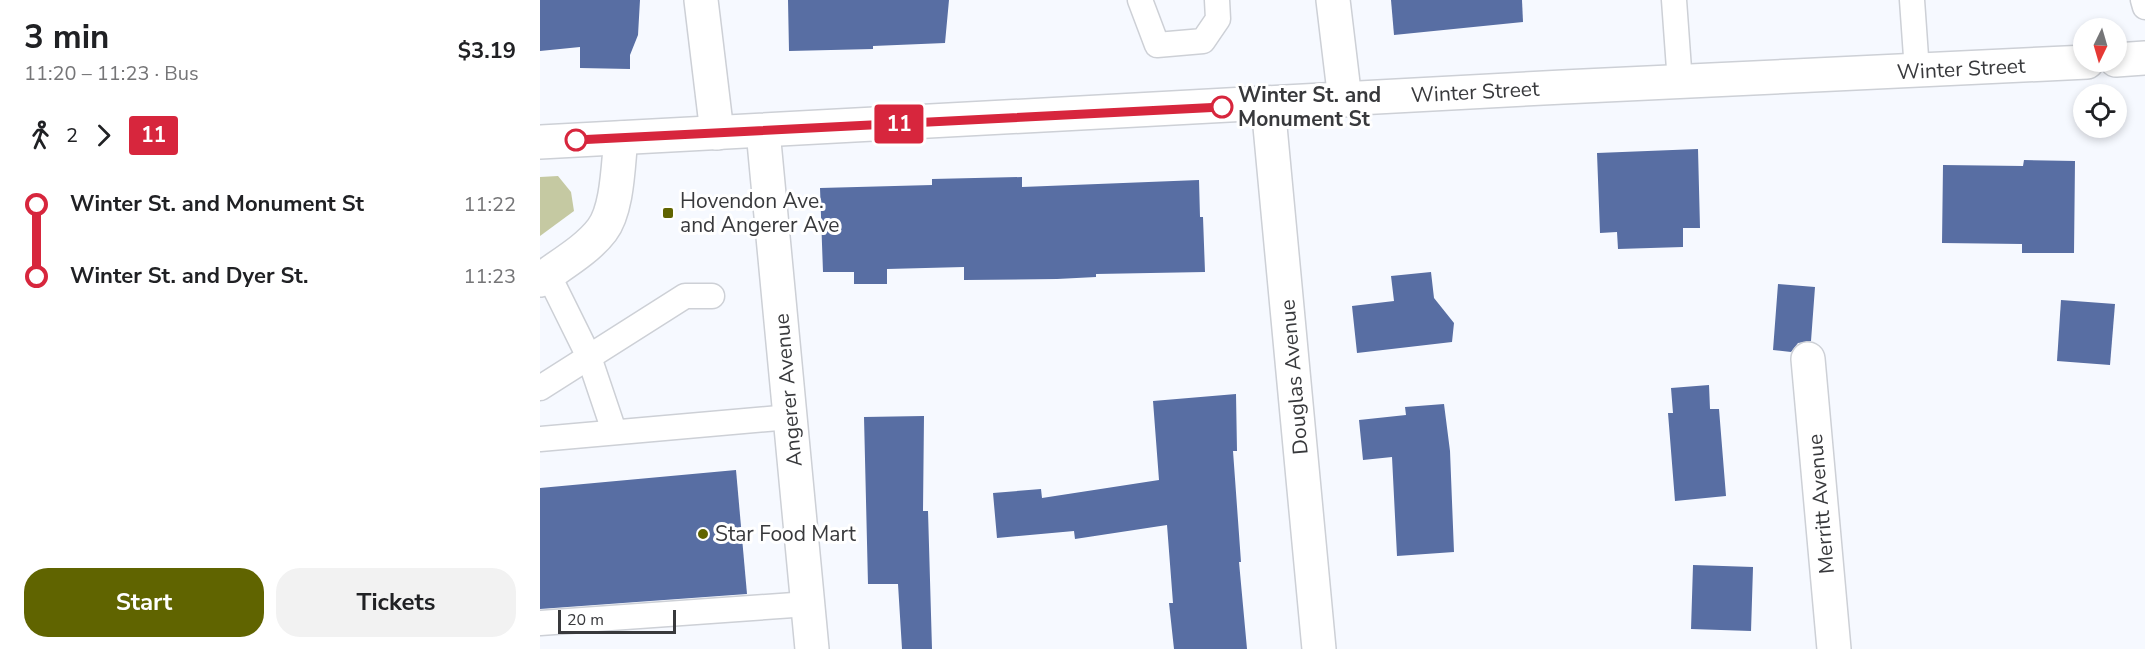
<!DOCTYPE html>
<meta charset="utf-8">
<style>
body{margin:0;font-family:"Nunito Sans",sans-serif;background:#f2f2f2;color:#202124;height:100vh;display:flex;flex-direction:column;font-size:22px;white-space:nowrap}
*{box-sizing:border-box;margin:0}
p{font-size:20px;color:#757577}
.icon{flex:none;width:33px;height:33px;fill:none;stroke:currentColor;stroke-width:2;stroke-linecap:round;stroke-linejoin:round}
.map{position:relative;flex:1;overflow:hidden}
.details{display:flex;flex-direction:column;background:#fff;width:540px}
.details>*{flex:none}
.badge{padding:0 12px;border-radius:4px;font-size:21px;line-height:39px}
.needle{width:39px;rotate:185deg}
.tools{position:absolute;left:1533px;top:18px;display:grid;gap:12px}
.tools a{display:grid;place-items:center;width:54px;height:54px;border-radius:50%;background:#fff;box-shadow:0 3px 9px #0003;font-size:30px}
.scale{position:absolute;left:18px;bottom:15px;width:118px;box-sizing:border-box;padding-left:6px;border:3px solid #38393c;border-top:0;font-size:16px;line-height:21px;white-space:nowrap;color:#38393c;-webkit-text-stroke:4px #fff;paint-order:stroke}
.map>.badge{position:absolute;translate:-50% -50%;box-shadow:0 0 0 3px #fff}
.legs{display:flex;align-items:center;gap:9px;height:66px;padding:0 24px;font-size:20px}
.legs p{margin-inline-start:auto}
.headline{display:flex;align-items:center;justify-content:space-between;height:102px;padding:0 24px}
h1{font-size:33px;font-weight:700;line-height:45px}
.action{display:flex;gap:12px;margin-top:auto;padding:12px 24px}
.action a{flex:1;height:69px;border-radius:24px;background:#606400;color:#fff;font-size:24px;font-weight:700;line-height:69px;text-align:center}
.action a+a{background:#f2f2f2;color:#202124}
ul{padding:0 24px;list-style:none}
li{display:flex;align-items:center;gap:21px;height:72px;font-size:22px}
li i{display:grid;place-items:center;width:9px;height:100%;margin:0 8px;background:currentColor}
li i::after{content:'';width:15px;height:15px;margin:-8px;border:4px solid;border-radius:50%;background:#fff}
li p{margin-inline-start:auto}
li:first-child i{background:linear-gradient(#0000 50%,currentColor 0)}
li:last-child i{background:linear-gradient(currentColor 50%,#0000 0)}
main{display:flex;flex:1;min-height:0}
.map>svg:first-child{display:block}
</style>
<main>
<section class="details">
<div class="headline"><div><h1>3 min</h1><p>11:20 – 11:23 · Bus</p></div><b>$3.19</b></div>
<div class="legs"><svg class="icon" aria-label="walk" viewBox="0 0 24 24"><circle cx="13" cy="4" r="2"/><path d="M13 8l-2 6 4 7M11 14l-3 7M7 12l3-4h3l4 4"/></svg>2<svg class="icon" aria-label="forward" viewBox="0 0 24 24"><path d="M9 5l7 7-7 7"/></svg><b class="badge" style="background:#d7263d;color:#fff">11</b></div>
<ul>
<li><i style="color:#d7263d"></i><b>Winter St. and Monument St</b><p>11:22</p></li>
<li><i style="color:#d7263d"></i><b>Winter St. and Dyer St.</b><p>11:23</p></li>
</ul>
<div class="action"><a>Start</a><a>Tickets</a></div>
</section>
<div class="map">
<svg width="1605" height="649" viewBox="0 0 1605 649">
<rect width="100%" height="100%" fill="#f6f9ff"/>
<!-- green -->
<path fill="#c5c9a2" d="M18,176L31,192L34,211L0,236V177Z"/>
<!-- building -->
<g fill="#586ea3">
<path d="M0,0H100L98,35L90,55V69L40,68V47L0,51Z"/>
<path d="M248,0H409L405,43L333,46V49L249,51Z"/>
<path d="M851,0H982L983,22L854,35Z"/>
<path d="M1158,149L1160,228H1143V247L1078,249L1077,232L1060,233L1057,153Z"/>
<path d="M1484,160L1535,161L1534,253H1482V244L1402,243L1403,165L1483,166Z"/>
<path d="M482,177V187L659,180L660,217H663L665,272L556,274V277L517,279L424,280V267L347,269V284H314V272H283L280,188L392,185V179Z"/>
<path d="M891,272L894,298L914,323L912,342L817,353L812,306L854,301L851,276Z"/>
<path d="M1238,284L1275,287L1271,341L1258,343L1251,352L1233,350Z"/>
<path d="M1521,300L1575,304L1570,365L1517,361Z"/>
<path d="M1169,385L1170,409H1179L1186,496L1135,501L1128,413H1133L1131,388Z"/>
<path d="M696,394L697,451H693L701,562H699L707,649H634L629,603H633L627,525L535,539L534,531L457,538L453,493L501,489L502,498L619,480L613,401Z"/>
<path d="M904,404L910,451L914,552L857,556L852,457L823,460L819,420L866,415L865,407Z"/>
<path d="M384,416L383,511H388L392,649H362L358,584H328L324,417Z"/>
<path d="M196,470L207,594L0,609V488Z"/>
<path d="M1153,565L1213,567L1211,631L1151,629Z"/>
</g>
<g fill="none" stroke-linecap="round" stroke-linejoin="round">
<defs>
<g id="lane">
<path d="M600,0L617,45L663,41L678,19L677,0"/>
<path d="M1134,0L1140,83"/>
<path d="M1372,0L1377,71"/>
<path d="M1603,0L1605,7"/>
<path d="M8,274L49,357L74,431"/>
<path d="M0,388L145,296H172"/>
<path d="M0,439L250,417"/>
<path d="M0,623L268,604"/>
</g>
<g id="street">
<path d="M161,0L177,133"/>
<path d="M793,0L805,100"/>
<path d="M728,105L779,649"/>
<path d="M223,131L272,649"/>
<path d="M1268,359L1294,649"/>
</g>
<g id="secondary">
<path d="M1576,60L1605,58"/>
<path d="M0,142L1023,87L1547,62"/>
<path d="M0,280C20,265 47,250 62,230C78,209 78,163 81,138"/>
</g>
</defs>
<!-- lane casing -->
<use href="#lane" stroke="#cdd0d6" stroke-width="27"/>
<!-- street casing -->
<use href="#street" stroke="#cdd0d6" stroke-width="36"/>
<!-- secondary casing -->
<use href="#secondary" stroke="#cdd0d6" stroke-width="36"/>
<!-- lane -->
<use href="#lane" stroke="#fff" stroke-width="24"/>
<!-- street -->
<use href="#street" stroke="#fff" stroke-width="33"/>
<!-- secondary -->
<use href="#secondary" stroke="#fff" stroke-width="33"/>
</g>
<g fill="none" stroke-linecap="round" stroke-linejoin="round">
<defs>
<path id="line-1" d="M36,140L682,107"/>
</defs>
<!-- line-1 casing -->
<use href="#line-1" stroke="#fff" stroke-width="14"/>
<!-- line-1 -->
<use href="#line-1" stroke="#d7263d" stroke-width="9"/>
</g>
<!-- markers -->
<g fill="#fff" stroke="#d7263d" stroke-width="3">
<circle cx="682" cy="107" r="10"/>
<circle cx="36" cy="140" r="10"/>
</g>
<g fill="#606400" stroke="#fff" stroke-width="2">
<rect x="122" y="207" width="12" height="12" rx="3"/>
<circle cx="163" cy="534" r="6"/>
</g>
<g text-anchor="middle" stroke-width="6" stroke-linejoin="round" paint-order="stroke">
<!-- street labels -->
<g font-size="21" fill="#38393c" stroke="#fff">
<text transform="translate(1421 69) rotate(-3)" y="7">Winter Street</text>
<text transform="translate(935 92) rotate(-3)" y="7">Winter Street</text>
<text transform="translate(754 377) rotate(-95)" y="7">Douglas Avenue</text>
<text transform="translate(248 390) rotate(-95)" y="7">Angerer Avenue</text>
<text transform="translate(1281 504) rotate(-95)" y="7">Merritt Avenue</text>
</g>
<!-- stop labels -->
<g font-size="21" font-weight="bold" fill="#38393c" stroke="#fff" text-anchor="start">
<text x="698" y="102">Winter St. and<tspan x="698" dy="24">Monument St</tspan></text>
</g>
<!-- poi labels -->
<g font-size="21" fill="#38393c" stroke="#fff" text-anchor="start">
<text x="140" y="208">Hovendon Ave.<tspan x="140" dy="24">and Angerer Ave</tspan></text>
<text x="175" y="541">Star Food Mart</text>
</g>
</g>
</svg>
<div class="tools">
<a><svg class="needle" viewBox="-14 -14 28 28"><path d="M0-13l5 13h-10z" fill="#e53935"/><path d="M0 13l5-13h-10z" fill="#757577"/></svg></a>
<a><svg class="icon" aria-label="locate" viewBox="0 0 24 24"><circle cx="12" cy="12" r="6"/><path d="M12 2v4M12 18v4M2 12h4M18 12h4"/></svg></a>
</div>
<div class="scale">20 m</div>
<b class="badge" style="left:359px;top:124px;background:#d7263d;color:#fff">11</b>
</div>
</main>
